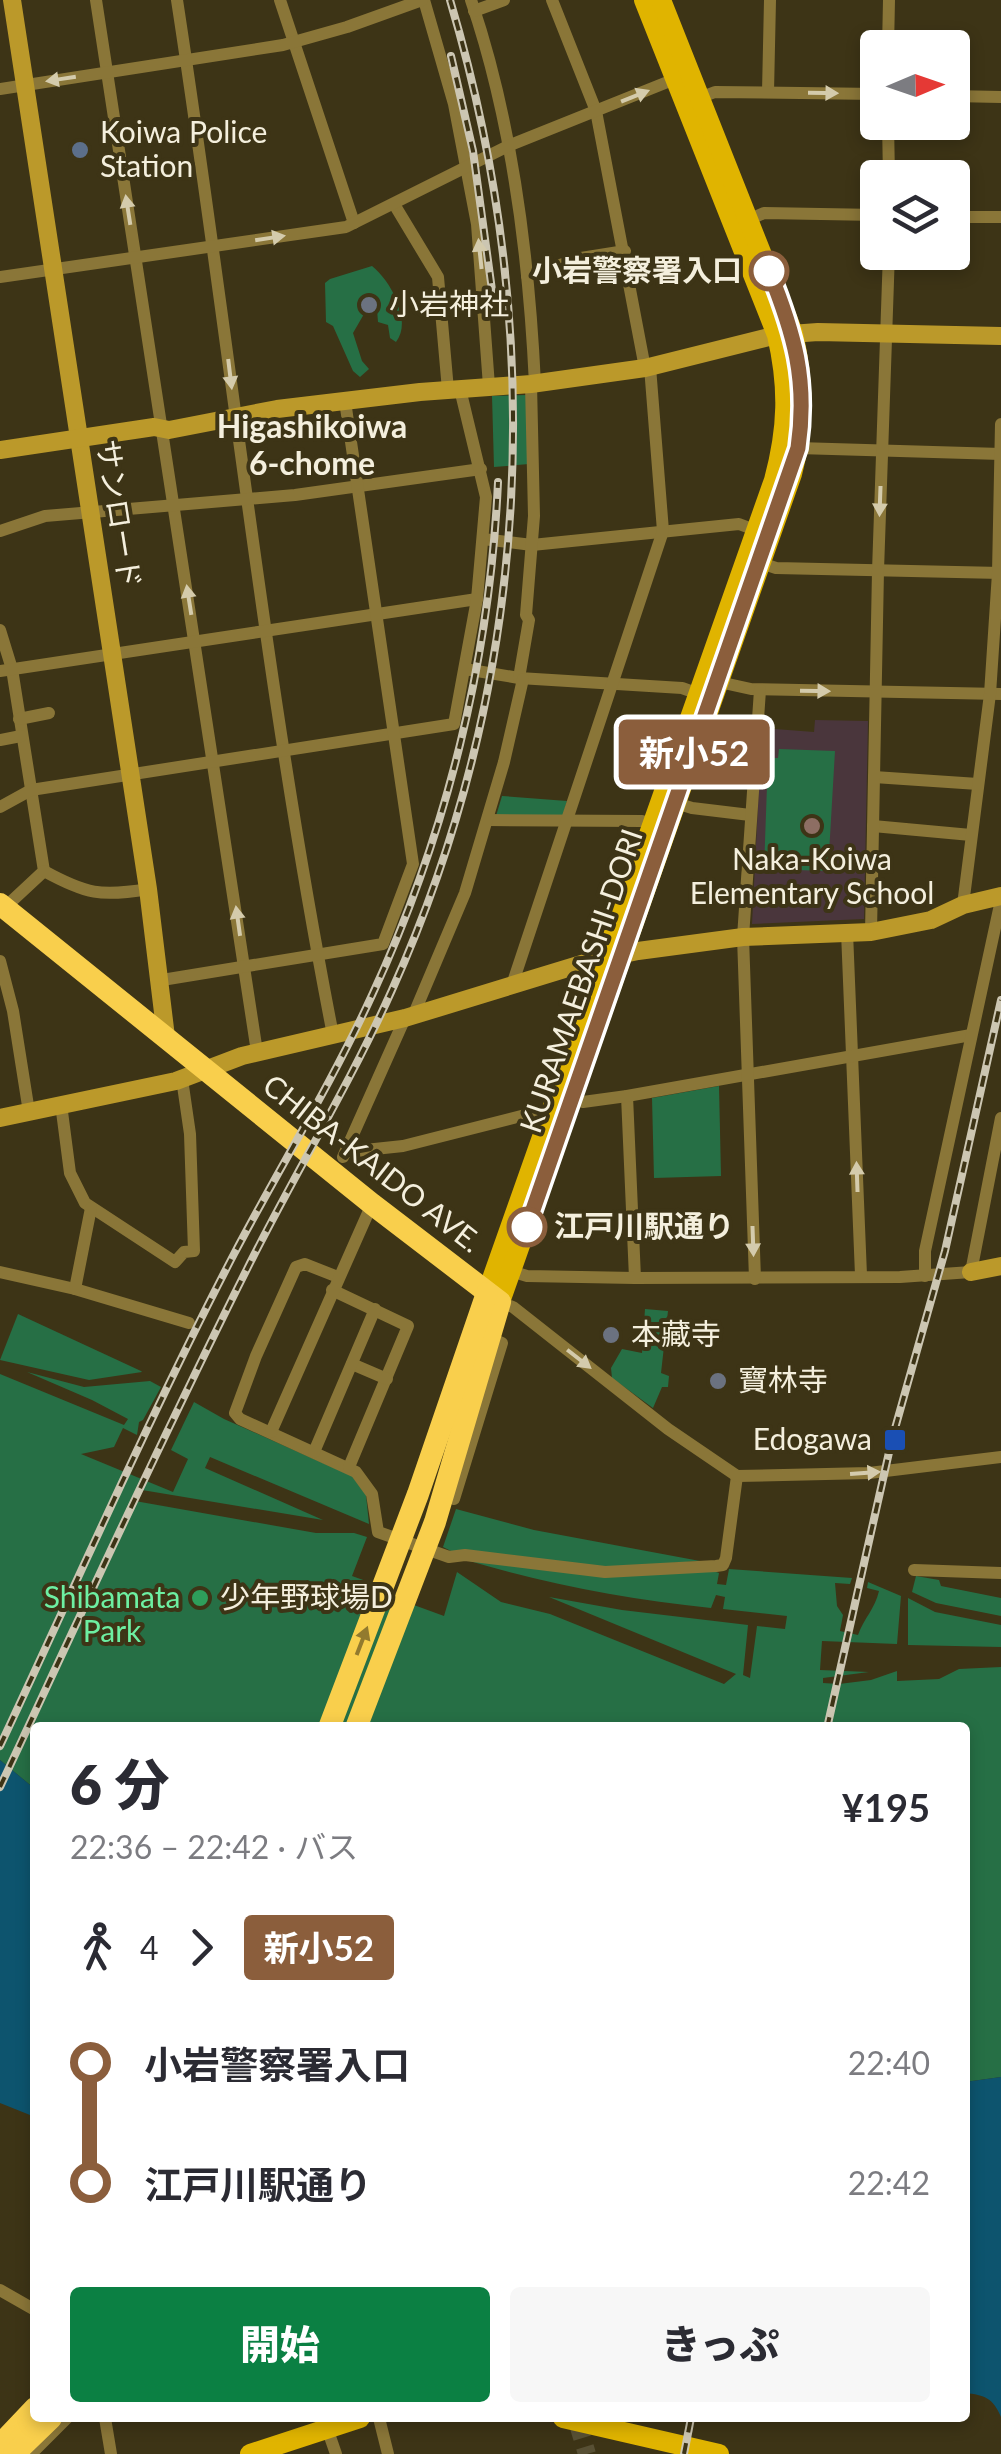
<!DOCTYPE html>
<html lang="ja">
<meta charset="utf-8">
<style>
body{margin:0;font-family:Lato,"Noto Sans JP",sans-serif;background:#f7f7f7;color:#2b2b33;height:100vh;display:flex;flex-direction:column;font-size:38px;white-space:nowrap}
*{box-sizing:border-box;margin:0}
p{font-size:32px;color:#7c7c81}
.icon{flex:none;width:55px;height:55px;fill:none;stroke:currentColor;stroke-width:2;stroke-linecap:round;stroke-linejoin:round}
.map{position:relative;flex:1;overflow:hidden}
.drawer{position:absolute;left:30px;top:1722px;width:940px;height:700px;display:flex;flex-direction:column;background:#fff;border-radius:10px;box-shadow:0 5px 15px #0003}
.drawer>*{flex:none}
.badge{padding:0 20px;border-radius:8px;font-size:35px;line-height:65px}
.needle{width:65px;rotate:88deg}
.buttons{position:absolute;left:860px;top:30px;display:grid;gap:20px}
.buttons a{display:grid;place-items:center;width:110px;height:110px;border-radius:10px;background:#fff;box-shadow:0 5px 15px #0003;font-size:50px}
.map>.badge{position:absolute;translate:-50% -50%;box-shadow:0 0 0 5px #fff}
.legs{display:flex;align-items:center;gap:15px;height:110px;padding:0 40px;font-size:32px}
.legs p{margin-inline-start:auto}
.head{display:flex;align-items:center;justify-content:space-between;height:170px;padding:0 40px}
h1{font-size:55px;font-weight:800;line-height:75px}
.action{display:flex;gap:20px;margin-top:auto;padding:20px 40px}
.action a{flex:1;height:115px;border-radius:10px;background:#0b8043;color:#fff;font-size:40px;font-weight:800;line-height:115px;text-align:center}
.action a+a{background:#f7f7f7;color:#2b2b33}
ul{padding:0 40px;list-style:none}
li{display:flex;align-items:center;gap:35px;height:120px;font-size:38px}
li i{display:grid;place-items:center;width:15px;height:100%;margin:0 12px;background:currentColor}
li i::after{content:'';width:25px;height:25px;margin:-12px;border:8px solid;border-radius:50%;background:#fff}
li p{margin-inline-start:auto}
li:first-child i{background:linear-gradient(#0000 50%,currentColor 0)}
li:last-child i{background:linear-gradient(currentColor 50%,#0000 0)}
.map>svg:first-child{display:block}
</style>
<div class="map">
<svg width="1001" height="2454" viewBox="0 0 1001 2454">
<rect width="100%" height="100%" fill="#3d3416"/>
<!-- education -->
<path fill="#4a363c" d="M815,720L868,721L864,919L752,924L762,728L814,732Z"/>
<!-- green -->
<g fill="#266f45">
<path d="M372,266C390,280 413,321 396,342L390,338L388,325L378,322L376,297L372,294L362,299L364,314L353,333L362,361L369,369L360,377L353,371L333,326L326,322L325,283L330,279Z"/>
<path d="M527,395L529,464L494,467L492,396Z"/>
<path d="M779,749L835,751L828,871L764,869L768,758H778Z"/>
<path d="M502,796L567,801L563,815L496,816Z"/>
<path d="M719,1086L721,1176L654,1178L652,1098Z"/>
<path d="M645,1309L668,1311L661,1373L669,1376L668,1387H662L653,1408L612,1378L611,1368L622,1349L642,1353Z"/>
<path d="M18,1314L141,1371L142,1372L89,1380L0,1360Z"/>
<path d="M27,1372L84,1387L150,1381L161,1387L143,1420L139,1422L137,1435L123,1428L114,1447L81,1454L173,1492L188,1459L171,1450L194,1402L224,1419L352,1476L366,1495L369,1524L210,1457L205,1468L323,1520L136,1489L135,1501L316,1533H354L367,1537L352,1576L394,1591L392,1597L444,1616L457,1572L501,1602L550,1614L724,1684L736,1674L549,1597L622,1610L748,1625L743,1675L750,1678L757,1626L785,1629L787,1616L723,1609L725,1597L716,1595L711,1608C627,1599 547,1584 466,1560L604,1576L710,1570L719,1573L717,1584L726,1585L729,1569L852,1578L850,1584L835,1583L837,1606L843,1615L840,1631L858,1635C864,1618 875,1609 879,1591L867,1588L868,1582L901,1596L897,1644L822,1641L820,1670L869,1672L823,1678V1683L839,1684L871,1680L897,1671V1681L939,1679L959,1669L1001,1667V2077L965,2082V1728H35V1789L0,1760V1374L124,1425L128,1419L92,1400Z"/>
<path d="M456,1509L534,1530L700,1561L603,1568L453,1552L443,1547Z"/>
<path d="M916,1576L939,1580L941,1586L1001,1598V1616L936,1603L912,1592Z"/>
<path d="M908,1598L935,1612L1001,1625V1647L908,1645Z"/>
</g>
<!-- water -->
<g fill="#0d546e">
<path d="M0,1760L35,1789V2117L0,2103Z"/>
<path d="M1001,2077V2417C993,2398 985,2395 965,2393V2082Z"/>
</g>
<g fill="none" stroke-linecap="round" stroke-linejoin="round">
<!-- secondary-tunnel -->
<path stroke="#585034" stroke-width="18" stroke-dasharray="18 9" stroke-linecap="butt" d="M577,2421L587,2454"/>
<!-- street -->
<g stroke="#8a7638" stroke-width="12">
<path d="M96,0L257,1052"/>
<path d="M177,0C230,345 266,693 333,1035"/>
<path d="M280,0L354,223"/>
<path d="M424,0L454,104L477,224L489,386"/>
<path d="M471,0C512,120 529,257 535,384"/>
<path d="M552,0L596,111L645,368"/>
<path d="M474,11L504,0"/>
<path d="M888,48L889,0"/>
<path d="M0,89L283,45L347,27L422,0"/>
<path d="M768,92L770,0"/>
<path d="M952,96L1001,97"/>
<path d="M699,98L715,92L878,94"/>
<path d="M888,122L889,178"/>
<path d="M394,204L438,277L448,390"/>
<path d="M952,217H1001"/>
<path d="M748,220L764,213L878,215"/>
<path d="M527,276L581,258L625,251"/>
<path d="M0,277L346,227L508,146L675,79"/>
<path d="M798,448L1001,454"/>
<path d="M0,531L45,516L295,495L481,469"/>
<path d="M483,539L532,545L739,524L755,530"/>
<path d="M761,563L776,568L1001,573"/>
<path d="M0,630L12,669L44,871L1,911"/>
<path d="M465,669L519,678L682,688L699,694"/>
<path d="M0,671L477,599"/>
<path d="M519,678L529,620L526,615L534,516L531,384"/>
<path d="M719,682L751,689L1001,694"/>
<path d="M19,719L49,713"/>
<path d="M0,740L21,736"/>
<path d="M874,777L978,784"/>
<path d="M676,803L692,808L750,815"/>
<path d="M0,807L31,790L454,724L477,599L486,497L460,389"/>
<path d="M488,820L642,821L652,824"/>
<path d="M873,826L971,835"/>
<path d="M44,871C86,894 101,897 148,889"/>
<path d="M963,905L990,694L998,573L1001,424"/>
<path d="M847,932L861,1275"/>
<path d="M871,932L878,571L889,252"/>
<path d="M0,961L13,1011L29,1112"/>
<path d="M162,980L383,944L413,864L345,401"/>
<path d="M512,985L663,531L650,367"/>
<path d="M413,1016L465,893L504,762L523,679"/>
<path d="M627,1096L635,1278"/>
<path d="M572,1099L583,1102L627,1096L971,1035"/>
<path d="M61,1104L70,1173L85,1203L175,1262L184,1252L194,1251L190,1134L182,1079"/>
<path d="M346,1152L403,1146L533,1113L549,1116"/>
<path d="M343,1157L405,1018"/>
<path d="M507,1270L527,1276L635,1278L900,1277L971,1272L1001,1118"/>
<path d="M0,1272L75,1289L189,1323"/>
<path d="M925,1276V1251L1001,900"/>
<path d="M338,1277L305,1264L296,1267L256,1356L235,1413L240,1419L356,1472L372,1494L378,1532L449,1557L465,1555L605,1572L716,1566L723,1565L726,1558L737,1476"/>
<path d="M755,1279L743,937L760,690"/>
<path d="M75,1289L91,1208"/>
<path d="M332,1290L408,1326L349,1467"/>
<path d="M500,1302L513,1307L668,1429L737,1476L869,1473L1001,1457"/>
<path d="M352,1364L387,1379"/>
<path d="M271,1432L372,1204"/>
<path d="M314,1452L375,1309"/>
<path d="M454,1499L502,1343L490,1338"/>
<path d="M914,1570L1001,1573"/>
<path d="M0,2290L35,2310"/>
<path d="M105,2418L111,2454"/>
<path d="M379,2418L388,2454"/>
<path d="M327,2428L336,2454"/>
<path d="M31,2454L67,2418"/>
</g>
<!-- secondary -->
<g stroke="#bb992a" stroke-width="18">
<path d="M12,0L148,889L166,1037"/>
<path d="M0,450L154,427L169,430L277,409L420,392L531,384L645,368L777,335L818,332L1001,336"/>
<path d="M0,1118L176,1081L242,1056L405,1018L591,961L638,951L743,937L871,932L931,920L963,905L1001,896"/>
<path d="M971,1272L1001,1266"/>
</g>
<!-- primary -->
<g stroke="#e0b400" stroke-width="20">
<path d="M487,1293L774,480C788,428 789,387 777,335L644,0"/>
<path d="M500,1302L792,474C805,425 804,382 793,333L661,0"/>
<path d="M563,2418L719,2454"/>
<path d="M250,2454L360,2418"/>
</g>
<!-- highway -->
<g stroke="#f9cf4c" stroke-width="22">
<path d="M0,904L372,1204L500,1302L435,1522L356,1728"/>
<path d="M329,1728L418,1494L487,1293"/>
<path d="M0,2445L35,2408"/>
<path d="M14,2454L51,2418"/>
</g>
<defs>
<g id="rail">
<path d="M451,56L473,151L495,312"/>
<path d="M827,1728L892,1439L945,1251L1001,1000"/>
<path d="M0,1746C77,1582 150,1415 234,1254C280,1167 332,1083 373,993C447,833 490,658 498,482"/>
<path d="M0,1787C81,1614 161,1440 247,1269C294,1175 349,1086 392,990C534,675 548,329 450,0"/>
<path d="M684,2454L691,2418"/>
</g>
</defs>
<!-- rail casing -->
<use href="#rail" stroke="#ccc6b2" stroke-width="8"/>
<!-- rail -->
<use href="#rail" stroke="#3d3416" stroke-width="4" stroke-dasharray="11" stroke-linecap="butt"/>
</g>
<!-- one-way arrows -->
<defs><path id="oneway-solid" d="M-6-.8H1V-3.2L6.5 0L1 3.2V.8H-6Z" transform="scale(2.5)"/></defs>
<g fill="#d4cbac">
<use href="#oneway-solid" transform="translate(61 79) rotate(171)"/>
<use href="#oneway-solid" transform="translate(823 93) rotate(1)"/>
<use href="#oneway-solid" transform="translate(635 96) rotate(-22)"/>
<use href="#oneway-solid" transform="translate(128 210) rotate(-99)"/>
<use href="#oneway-solid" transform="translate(270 238) rotate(-9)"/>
<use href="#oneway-solid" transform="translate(480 254) rotate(-96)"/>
<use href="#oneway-solid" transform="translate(230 374) rotate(83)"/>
<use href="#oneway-solid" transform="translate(880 501) rotate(92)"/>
<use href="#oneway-solid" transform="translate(189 600) rotate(-99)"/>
<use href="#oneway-solid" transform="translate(815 691) rotate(1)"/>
<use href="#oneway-solid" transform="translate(238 921) rotate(-98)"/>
<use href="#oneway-solid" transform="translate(857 1177) rotate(-92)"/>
<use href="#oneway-solid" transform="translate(753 1241) rotate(88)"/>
<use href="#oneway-solid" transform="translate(579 1359) rotate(38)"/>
<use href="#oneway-solid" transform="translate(865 1473) rotate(-4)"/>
</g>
<use fill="#927a2e" href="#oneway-solid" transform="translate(362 1641) rotate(-69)"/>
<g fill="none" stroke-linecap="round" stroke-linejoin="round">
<defs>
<path id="line-1" d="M527,1227L798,448C808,380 794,333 769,271"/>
</defs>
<!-- line-1 casing -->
<use href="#line-1" stroke="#fff" stroke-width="22"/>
<!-- line-1 -->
<use href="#line-1" stroke="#8b5e3c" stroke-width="15"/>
</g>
<!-- markers -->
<circle fill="#5c6f8a" stroke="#3d3416" stroke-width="4" cx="80" cy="150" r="10"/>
<g fill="#fff" stroke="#8b5e3c" stroke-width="5">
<circle cx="769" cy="271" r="18"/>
<circle cx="527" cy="1227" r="18"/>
</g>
<g fill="#6b7280" stroke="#3d3416" stroke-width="4">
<circle cx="369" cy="305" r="10"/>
<circle cx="611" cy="1335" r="10"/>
<circle cx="718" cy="1381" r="10"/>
</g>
<circle fill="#8d6e63" stroke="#3d3416" stroke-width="4" cx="812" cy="826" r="10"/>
<rect fill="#1a4fb4" stroke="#3d3416" stroke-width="4" x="883" y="1428" width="24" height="24" rx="5"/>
<circle fill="#2e9e5b" stroke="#3d3416" stroke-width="4" cx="200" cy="1598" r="10"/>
<g text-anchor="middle" stroke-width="8" stroke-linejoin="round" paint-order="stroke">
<!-- poi labels -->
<g font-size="30" fill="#f4efdd" stroke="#3d3416" text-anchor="start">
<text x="100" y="143">Koiwa Police<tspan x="100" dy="34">Station</tspan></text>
<text x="389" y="315">小岩神社</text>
<text x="812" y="870" text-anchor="middle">Naka-Koiwa<tspan x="812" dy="34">Elementary School</tspan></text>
<text x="631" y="1345">本藏寺</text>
<text x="738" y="1391">寶林寺</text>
<text x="872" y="1450" text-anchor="end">Edogawa</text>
<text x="220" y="1608">少年野球場D</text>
</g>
<!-- stop labels -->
<g font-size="30" font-weight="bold" fill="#f4efdd" stroke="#3d3416" text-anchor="end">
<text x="742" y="281">小岩警察署入口</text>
<text x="554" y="1237" text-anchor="start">江戸川駅通り</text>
</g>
<!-- street labels -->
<g font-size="30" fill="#f4efdd" stroke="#3d3416">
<text transform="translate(118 514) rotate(81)" y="10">サンロード</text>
<text transform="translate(582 981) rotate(-71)" y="10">KURAMAEBASHI-DORI</text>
<text transform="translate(372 1164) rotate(38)" y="10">CHIBA-KAIDO AVE.</text>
</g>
<!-- park labels -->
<g font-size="30" fill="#6defa2" stroke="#3d3416">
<text x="112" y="1608">Shibamata<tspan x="112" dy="34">Park</tspan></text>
</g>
<!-- neighbourhood labels -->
<g font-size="32" font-weight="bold" fill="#f4efdd" stroke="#3d3416">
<text x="312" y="438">Higashikoiwa<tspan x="312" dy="37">6-chome</tspan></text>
</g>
</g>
</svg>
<div class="buttons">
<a><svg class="needle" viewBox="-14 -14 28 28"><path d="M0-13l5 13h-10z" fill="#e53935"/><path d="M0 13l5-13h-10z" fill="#7c7c81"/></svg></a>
<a><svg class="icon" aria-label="layers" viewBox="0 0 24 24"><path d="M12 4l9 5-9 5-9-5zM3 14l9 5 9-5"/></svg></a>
</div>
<b class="badge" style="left:694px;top:752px;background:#8b5e3c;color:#fff">新小52</b>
<section class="drawer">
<div class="head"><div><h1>6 分</h1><p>22:36 – 22:42 · バス</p></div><b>¥195</b></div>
<div class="legs"><svg class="icon" aria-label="walk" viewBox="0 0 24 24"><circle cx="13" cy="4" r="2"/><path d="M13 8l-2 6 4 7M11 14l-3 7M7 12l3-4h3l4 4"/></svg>4<svg class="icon" aria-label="forward" viewBox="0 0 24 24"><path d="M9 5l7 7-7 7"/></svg><b class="badge" style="background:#8b5e3c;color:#fff">新小52</b></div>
<ul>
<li><i style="color:#8b5e3c"></i><b>小岩警察署入口</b><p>22:40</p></li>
<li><i style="color:#8b5e3c"></i><b>江戸川駅通り</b><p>22:42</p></li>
</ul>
<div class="action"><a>開始</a><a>きっぷ</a></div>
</section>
</div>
